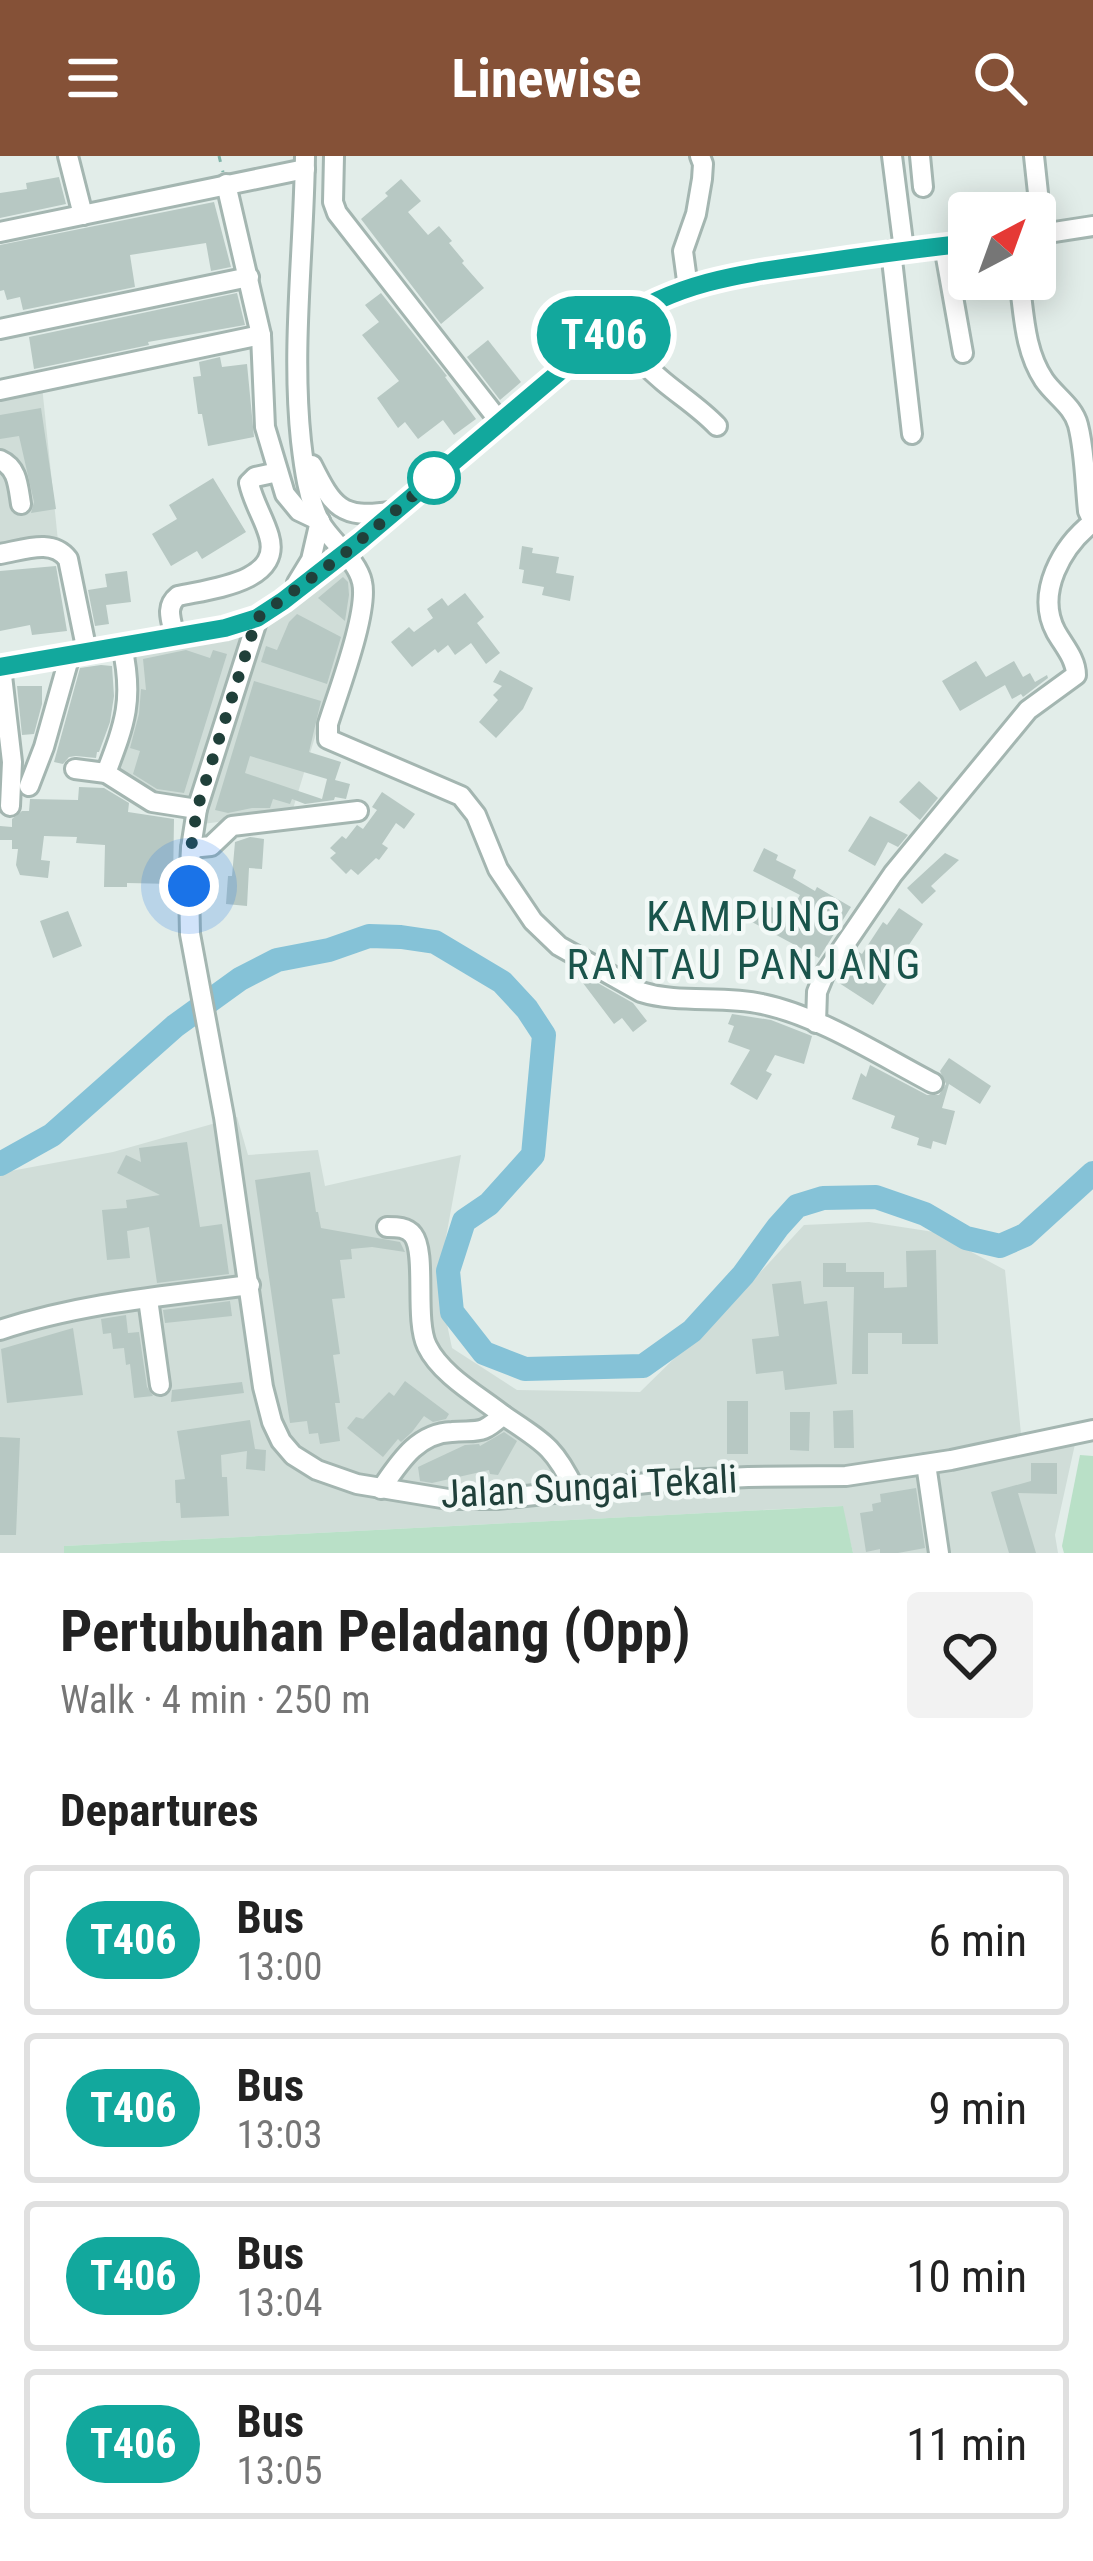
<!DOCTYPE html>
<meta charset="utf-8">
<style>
body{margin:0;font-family:"Roboto Condensed",sans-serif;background:#f2f2f2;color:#222;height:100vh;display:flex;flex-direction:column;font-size:45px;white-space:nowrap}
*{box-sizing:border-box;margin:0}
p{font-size:39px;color:#767676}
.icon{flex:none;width:66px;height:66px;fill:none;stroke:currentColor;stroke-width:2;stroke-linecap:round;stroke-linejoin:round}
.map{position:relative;height:1397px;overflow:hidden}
.side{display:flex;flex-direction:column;background:#fff;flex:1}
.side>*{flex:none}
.badge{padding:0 24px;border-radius:39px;font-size:42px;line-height:78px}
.needle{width:78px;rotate:41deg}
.buttons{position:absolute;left:948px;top:36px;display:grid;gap:24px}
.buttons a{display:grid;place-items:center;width:108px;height:108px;border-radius:12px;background:#fff;box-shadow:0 6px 30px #0003;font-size:60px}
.you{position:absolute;width:60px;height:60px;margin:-30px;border:9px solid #fff;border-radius:50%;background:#1a73e8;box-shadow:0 0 0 18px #1a73e833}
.map>.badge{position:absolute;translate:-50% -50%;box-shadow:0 0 0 6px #fff}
h2{padding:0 60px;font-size:45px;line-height:108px}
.round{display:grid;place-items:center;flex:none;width:126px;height:126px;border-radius:12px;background:#f2f2f2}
.head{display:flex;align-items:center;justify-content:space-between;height:204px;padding:0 60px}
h1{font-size:57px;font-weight:700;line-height:90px}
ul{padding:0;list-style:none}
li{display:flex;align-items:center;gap:36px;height:150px;margin:0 24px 18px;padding:0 36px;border:6px solid #e0e0e0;border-radius:12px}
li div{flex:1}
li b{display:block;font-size:45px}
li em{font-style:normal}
li .badge{min-width:132px;font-weight:700;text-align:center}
header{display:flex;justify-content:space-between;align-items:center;height:156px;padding:0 60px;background:#855137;color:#fff;font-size:54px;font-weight:700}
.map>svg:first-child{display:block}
</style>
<header><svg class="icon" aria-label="menu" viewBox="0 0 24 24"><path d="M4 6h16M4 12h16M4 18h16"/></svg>Linewise<svg class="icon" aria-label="search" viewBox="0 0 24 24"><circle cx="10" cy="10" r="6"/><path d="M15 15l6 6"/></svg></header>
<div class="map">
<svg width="1093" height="1397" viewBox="0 0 1093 1397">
<rect width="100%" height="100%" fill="#e2ede9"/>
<!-- built -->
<g fill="#d0ddd8">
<path d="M42,230L58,385L0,395V238Z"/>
<path d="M342,408L358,426L357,444L292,656L203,668L149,642L110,616L129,497L243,477L266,467Z"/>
<path d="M237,961L248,999L318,994L325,1030L461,999L438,1125L452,1192L517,1234L640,1236L743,1135L804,1069L869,1066L934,1076L1005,1114L1021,1278L1079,1270L1055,1379L1058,1397H853L842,1350L64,1390V1397H0V1017L113,996Z"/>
</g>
<!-- green -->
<g fill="#b9e0c7">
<path d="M1080,1299L1093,1300V1397H1064L1062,1390Z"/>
<path d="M843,1350L853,1397H64V1390Z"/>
</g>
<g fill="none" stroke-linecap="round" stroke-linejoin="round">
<!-- river -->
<path stroke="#85c2d7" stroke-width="24" d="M0,1008L52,979L175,870L240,823L277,804L329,794L369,780L401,781L435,786L502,826L527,853L544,879L533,999L489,1048L464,1065L448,1115L452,1156L484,1197L525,1213L643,1210L692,1175L743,1119L778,1071L797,1050L823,1042L876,1041L925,1058L966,1082L1000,1090L1025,1079L1093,1017"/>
</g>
<!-- building -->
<g fill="#b7c8c3" fill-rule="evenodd">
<path d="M59,21L66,48L0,62V37L27,33L26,27Z"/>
<path d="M401,23L421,45L408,56L428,79L439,70L452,85L449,87L464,105L462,107L484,132L441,168L361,63L388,40L385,37Z"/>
<path d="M214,46L231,111L211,115L206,87L130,99L135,131L23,154L20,141L7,144L4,134L0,135V89Z"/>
<path d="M237,137L245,169L148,186L149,189L34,213L29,181Z"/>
<path d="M381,137L447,220L445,221L476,263L454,279L443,264L418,283L405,266L398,272L377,242L399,225L362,179L379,166L365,149Z"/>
<path d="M488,184L521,226L500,244L467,201Z"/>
<path d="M220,201L222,211L247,208L254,281L208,290L202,258H198L193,221L201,220L199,206Z"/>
<path d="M41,252L56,353L31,357L34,346L19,280L0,283V259Z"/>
<path d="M213,322L246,376L202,403L197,395L171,410L152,378L177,363L169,349Z"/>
<path d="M522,390L533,392L532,397L559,401L556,417L574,420L570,445L542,439L544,431L522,427L524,414L519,413Z"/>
<path d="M56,410L67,475L32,479L30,469L0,475V415Z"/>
<path d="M127,415L131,446L106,449L109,468L95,470L88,434L107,431L105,418Z"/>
<path d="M343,421L348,426L349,439L345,465L318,442Z"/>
<path d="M465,437L484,461L477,467L500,497L486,508L471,487L455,499L448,489L438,497L435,493L412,511L391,486L409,471L414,476L433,462L427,453L442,442L448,450Z"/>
<path d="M297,458L341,481L327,528L261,506L266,490L277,494L289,466Z"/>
<path d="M186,494L210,502L213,494L227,498L184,637L157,633L133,618L140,595L130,592L139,558L141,533L146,534L143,503Z"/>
<path d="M976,505L986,521L1014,505L1023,521L1030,517L1035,526L1047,519L1048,522L1023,541L1021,538L1012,543L1005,529L960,555L942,525Z"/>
<path d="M101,509L112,510L114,540L110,566L99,596H97L96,602L76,600L69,601L63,608L54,606L80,512Z"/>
<path d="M500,514L533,532L523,553L496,582L479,566L498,544L493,539L502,530L493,526Z"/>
<path d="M254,525L321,545L309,596L341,606L335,624L350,628L346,643L335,641L334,644L305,648L292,643L290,648L273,643L270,652H252L228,657L215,654ZM250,600L327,623L322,643L245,617Z"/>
<path d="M17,530H42V548L34,578L22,579Z"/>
<path d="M919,625L938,642L920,664L899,646Z"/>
<path d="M79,631L104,632L129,647L128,656L174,663L173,728L127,727V731H104L105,689L76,687L77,681L44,680L41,704L50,705L48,722L20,719L16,709L18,693H12V684H0V670L12,671V663L22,655H29L30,643L78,644Z"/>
<path d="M382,636L415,658L404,673L396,667L382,688L388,692L379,704L376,702L358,719L351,713L346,718L330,702L336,697L330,692L342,680L346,683L357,669L363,673L377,654L372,651Z"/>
<path d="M870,660L908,679L898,691L888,686L875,710L848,695Z"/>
<path d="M250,681L264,683L262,713L249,712L247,750L226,748L228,720H232L235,686Z"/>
<path d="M764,692L778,699L776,704L796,714L793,722L815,735L817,731L851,751L819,802L752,766L762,746L788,760L800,739L753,715Z"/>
<path d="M945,697L959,704L931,730L936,735L922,748L907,732Z"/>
<path d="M899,752L923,768L890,817L893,818L873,849L836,825L857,795L862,798L883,766L887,769Z"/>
<path d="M68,755L82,790L53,802L40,765Z"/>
<path d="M589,822L633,847L647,865L633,876L622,862L614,868L583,827Z"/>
<path d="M732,858L771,864L812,880L804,908L775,899L766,915L772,918L757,944L730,928L750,894L728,886L734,870L728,868Z"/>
<path d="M949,902L991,930L980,948L949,928L942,952L955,955L946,989L933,985L931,993L917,989L919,982L891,972L895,960L852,943L861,917L866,921L870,909L927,939H939L946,928L940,915Z"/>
<path d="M187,986L200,1071L222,1068L229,1118L157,1127L149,1071L127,1075L130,1102L107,1104L102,1054L127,1052L126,1044L160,1039L117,1017L126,999L141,1006L139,992Z"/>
<path d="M310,1016L316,1056H318L321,1072L400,1086L405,1096L372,1091L351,1093L352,1103L340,1104L345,1142L332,1143L340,1198L333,1199L340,1247H335L340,1285L320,1288L318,1277L309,1278L307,1265L290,1267L255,1024Z"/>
<path d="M936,1094L938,1188H902V1177H868V1218H852L854,1131H823V1107H846V1116H884V1132L907,1131L906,1095Z"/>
<path d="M801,1125L804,1148L827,1145L837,1228L785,1234L783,1215L756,1218L752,1183L779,1180L772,1128Z"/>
<path d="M230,1145L232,1160L165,1167L163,1154Z"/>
<path d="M126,1159L128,1177L139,1176L147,1231L153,1240L134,1242L130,1208L126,1209L124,1192L113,1193L111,1177L103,1178L101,1163Z"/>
<path d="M73,1172L83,1239L7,1247L1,1193Z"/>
<path d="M405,1225L449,1258L446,1263L433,1266L424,1260L412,1276L401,1286L398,1283L383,1301L347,1272L356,1261L363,1263L389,1236L394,1240Z"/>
<path d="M242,1226L244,1237L171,1246L172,1234Z"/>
<rect x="727" y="1245" width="21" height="53"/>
<path d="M853,1254L854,1292H834L833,1255Z"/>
<path d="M790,1256H810L809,1295L790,1294Z"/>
<path d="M250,1264L255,1293L266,1294L265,1315L246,1313L247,1295L221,1299L222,1321H227L229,1360L181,1362L180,1347H176L175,1324L185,1323L177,1275Z"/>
<path d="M504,1276L517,1285L498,1319L490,1318L489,1314L432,1327L420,1325L418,1311L465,1289L479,1288L480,1290Z"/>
<path d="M0,1281L20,1282L16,1379H0Z"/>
<path d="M1031,1307H1057V1338L1018,1337L1036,1397H1009L991,1336L1031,1325Z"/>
<path d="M916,1332L925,1392L898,1397H880V1393L866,1396L860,1357L873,1355L872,1348L881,1346L880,1338Z"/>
</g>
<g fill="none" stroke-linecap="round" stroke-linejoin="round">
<defs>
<g id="minor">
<path d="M68,0L83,59"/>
<path d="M305,0C304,94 291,191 301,285C304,311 308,343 320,366C331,386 357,403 362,426C369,455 338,536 328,568V583L461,640L476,659L498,713L533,765L559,790L641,836C679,848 723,839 762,848C820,860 881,900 933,927"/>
<path d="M334,0L333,46L337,57L500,266"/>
<path d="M892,0L904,94"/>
<path d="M920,0L923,31"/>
<path d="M1034,0L1038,37"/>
<path d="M226,28L261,179L265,271L285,338L299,355L320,365"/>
<path d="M0,76L305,13"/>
<path d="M1035,79L1093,70"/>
<path d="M944,90L963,197"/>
<path d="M891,95L912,278"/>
<path d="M1019,123C1024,157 1024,194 1044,224C1055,240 1073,250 1078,269C1085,296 1085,327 1088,355L1093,366"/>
<path d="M688,132L683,95L696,58L702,23L703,8L700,0"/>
<path d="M0,173L249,121"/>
<path d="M602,180C634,194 639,205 664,226C682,241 701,253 717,270"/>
<path d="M0,234L261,179"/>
<path d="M0,304C18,312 18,330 21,348"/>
<path d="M312,309C333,351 341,363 390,356"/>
<path d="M0,398C24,394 52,382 68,403L87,496"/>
<path d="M297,427L311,404L320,365"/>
<path d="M258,462L197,653L191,692L189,730L190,778L224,961L263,1231L272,1266L281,1285L293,1299L317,1314L357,1328L448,1343H497L666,1325L748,1321L846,1320L951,1304L1093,1274"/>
<path d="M175,481C172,466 164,451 178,440C208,433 283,427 269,380C264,362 253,346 249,327L255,321L278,316"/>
<path d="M0,511L225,473L258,462L283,445L344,397L617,168C677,126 740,118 811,108C864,100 916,93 969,87"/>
<path d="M1,511L12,606L10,650"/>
<path d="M75,613L106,617L152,646L197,653"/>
<path d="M106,617C125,567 134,544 122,490"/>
<path d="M29,630L44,591L70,499"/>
<path d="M191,692L211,690L232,670L358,655"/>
<path d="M816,867L817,836L824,819L893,718L1028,554L1076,519C1076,503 1064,490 1056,476C1035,437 1062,390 1093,366"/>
<path d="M148,1143L160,1229"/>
<path d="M0,1174C80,1147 166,1140 250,1129"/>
<path d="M503,1259C543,1286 554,1290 575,1334"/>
<path d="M926,1308L939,1397"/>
<path d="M381,1333C399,1307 417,1277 452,1276C480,1274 481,1279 503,1259C479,1240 441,1219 427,1190C414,1163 427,1097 413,1079C407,1071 397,1071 387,1071"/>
</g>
</defs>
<!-- minor casing -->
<use href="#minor" stroke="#a4b6b1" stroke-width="24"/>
<!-- path -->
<path stroke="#7fb4a8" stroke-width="3" stroke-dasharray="6 9" stroke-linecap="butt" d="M219,0L223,16"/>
<!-- minor -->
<use href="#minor" stroke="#fff" stroke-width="18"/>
</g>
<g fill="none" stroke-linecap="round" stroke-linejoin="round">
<defs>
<path id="line" d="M0,511L225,472L257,462L283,445L360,385L616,168C677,126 740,118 811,108C864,100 916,93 969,87"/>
</defs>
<!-- line casing -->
<use href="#line" stroke="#fff" stroke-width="27"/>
<!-- line -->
<use href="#line" stroke="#12a89d" stroke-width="18"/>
<!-- walk -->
<path stroke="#20403a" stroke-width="12" stroke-dasharray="0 21.6" d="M189,730L191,692L197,653L257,462L344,398L434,322"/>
</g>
<!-- markers -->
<circle fill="#fff" stroke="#12a89d" stroke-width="6" cx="434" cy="322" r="24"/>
<g text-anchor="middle" stroke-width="9" stroke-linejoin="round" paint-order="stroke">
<!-- street labels -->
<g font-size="39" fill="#20403a" stroke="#f3f9f7">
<text transform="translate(589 1330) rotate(-3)" y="14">Jalan Sungai Tekali</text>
</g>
<!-- neighbourhood labels -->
<g font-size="42" letter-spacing="3" fill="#1a544b" stroke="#f3f9f7">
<text x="745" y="775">KAMPUNG<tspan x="745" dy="48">RANTAU PANJANG</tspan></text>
</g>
</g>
</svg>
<div class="buttons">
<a><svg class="needle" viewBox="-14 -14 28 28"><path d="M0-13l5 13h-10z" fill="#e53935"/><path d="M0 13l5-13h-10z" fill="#767676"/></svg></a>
</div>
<div class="you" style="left:189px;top:730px"></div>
<b class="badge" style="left:604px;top:179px;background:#12a89d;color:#fff">T406</b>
</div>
<section class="side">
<div class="head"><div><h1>Pertubuhan Peladang (Opp)</h1><p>Walk · 4 min · 250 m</p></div><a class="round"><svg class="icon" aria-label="heart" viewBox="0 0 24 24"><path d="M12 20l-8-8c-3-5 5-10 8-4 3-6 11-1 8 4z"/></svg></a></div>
<h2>Departures</h2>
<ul>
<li><span class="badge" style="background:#12a89d;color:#fff">T406</span><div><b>Bus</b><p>13:00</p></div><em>6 min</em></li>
<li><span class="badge" style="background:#12a89d;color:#fff">T406</span><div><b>Bus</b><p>13:03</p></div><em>9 min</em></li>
<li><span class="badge" style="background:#12a89d;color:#fff">T406</span><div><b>Bus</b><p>13:04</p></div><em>10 min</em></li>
<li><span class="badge" style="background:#12a89d;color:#fff">T406</span><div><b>Bus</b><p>13:05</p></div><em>11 min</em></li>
</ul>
</section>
